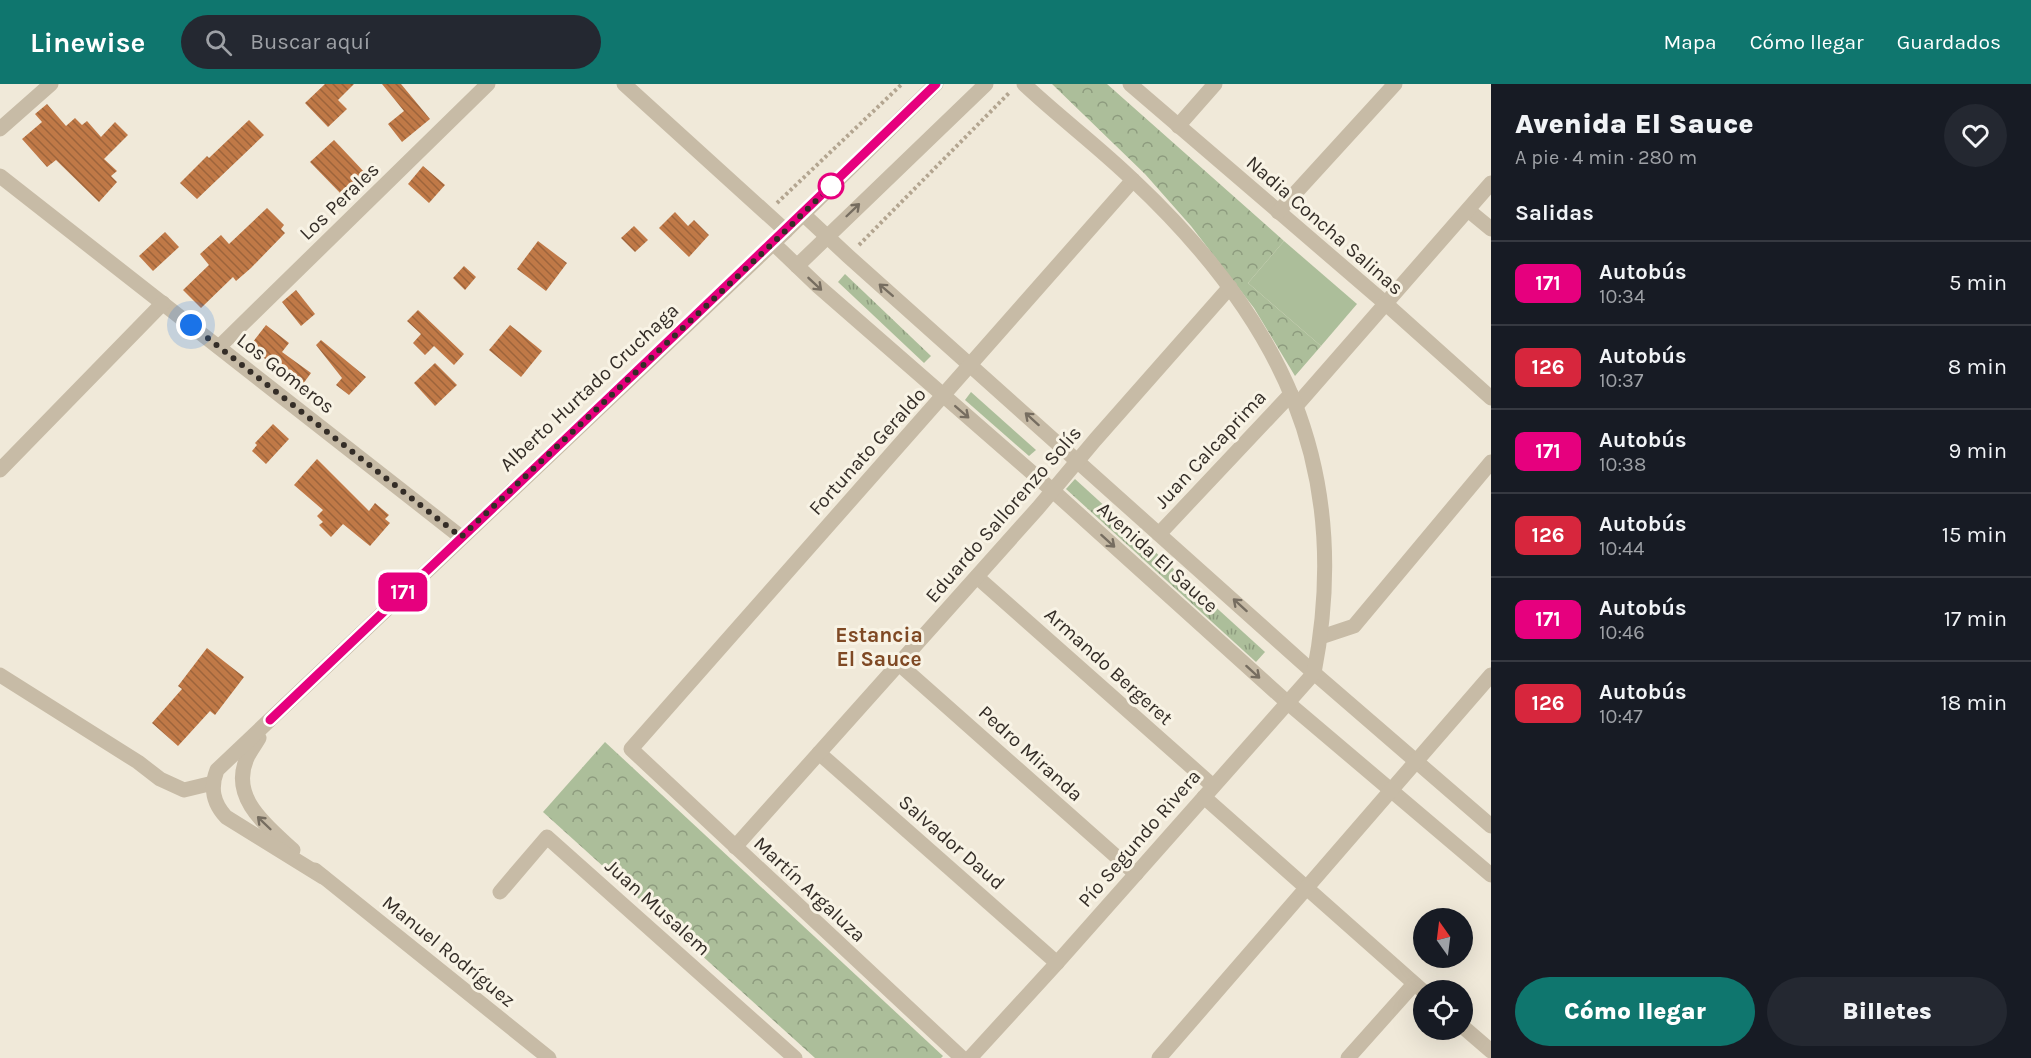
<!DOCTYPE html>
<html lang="es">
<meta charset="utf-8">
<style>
body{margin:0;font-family:Karla,sans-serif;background:#242831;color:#f1f3f6;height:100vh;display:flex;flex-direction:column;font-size:22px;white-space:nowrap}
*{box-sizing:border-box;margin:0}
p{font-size:20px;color:#9ea1a6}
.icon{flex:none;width:33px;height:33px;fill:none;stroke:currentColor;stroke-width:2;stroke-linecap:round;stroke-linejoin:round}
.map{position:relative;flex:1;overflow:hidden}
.sheet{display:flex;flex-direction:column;background:#171b24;width:540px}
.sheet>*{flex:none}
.badge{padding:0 12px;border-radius:9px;font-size:21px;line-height:39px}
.needle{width:39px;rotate:346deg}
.fabs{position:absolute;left:1413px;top:824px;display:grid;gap:12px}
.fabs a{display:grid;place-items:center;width:60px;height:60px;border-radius:50%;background:#171b24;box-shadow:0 6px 24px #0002;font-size:30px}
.you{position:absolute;width:30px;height:30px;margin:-15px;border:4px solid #fff;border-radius:50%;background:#1a73e8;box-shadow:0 0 0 9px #1a73e833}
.map>.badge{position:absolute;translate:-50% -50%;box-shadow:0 0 0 3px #fff}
h2{padding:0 24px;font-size:22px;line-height:54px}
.round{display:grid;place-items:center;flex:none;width:63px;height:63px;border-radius:32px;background:#242831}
.headline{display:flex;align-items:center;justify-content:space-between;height:102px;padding:0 24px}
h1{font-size:28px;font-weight:800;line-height:45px}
.primary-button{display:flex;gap:12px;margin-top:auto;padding:12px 24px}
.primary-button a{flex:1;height:69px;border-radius:36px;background:#0f766e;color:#fff;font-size:24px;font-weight:800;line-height:69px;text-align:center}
.primary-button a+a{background:#242831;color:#f1f3f6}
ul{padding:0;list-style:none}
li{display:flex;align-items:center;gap:18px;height:84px;padding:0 24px;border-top:2px solid #363941}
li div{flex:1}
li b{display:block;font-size:22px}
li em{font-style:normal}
li .badge{min-width:66px;font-weight:700;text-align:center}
header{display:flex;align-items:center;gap:36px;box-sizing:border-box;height:84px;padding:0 30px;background:#0f766e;color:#fff}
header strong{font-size:28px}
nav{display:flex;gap:33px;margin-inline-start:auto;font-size:21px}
.search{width:420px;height:54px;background:#242831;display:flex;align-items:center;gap:15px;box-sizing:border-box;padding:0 21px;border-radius:33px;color:#9ea1a6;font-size:22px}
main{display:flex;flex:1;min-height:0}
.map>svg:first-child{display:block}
</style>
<header>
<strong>Linewise</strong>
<div class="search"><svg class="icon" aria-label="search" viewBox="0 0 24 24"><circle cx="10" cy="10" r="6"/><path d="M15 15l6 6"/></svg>Buscar aquí</div>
<nav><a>Mapa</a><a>Cómo llegar</a><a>Guardados</a></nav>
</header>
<main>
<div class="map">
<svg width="1491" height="974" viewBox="0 0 1491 974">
<defs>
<pattern id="grass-tufts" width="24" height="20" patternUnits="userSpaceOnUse" patternTransform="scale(1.5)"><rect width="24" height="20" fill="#acbe9a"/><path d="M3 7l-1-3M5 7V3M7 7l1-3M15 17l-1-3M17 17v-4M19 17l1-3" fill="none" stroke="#8d9b7e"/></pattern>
<pattern id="forest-crowns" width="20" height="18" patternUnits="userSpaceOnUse" patternTransform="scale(1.5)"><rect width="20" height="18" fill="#acbe9a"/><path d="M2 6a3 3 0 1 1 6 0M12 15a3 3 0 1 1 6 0" fill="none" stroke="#8d9b7e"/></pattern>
<pattern id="building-back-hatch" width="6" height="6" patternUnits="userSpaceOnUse" patternTransform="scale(1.5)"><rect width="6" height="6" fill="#c07947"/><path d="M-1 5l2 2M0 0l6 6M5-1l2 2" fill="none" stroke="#9d643b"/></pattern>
</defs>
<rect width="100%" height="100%" fill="#f0e9d9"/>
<!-- grass -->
<g fill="url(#grass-tufts)">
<path d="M845,190L931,272L924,279L838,198Z"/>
<path d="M971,308L1036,366L1029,372L965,316Z"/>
<path d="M1075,395L1265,568L1256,578L1066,405Z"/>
</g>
<!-- forest -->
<g fill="url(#forest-crowns)">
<path d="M1052,0H1107L1284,157L1248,199L1321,262L1295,292L1254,224L1191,142L1145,90Z"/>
<path d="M605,658L943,972L941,974H815L543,728Z"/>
</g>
<!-- garden -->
<path fill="#acbe9a" d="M1284,157L1357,220L1321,262L1248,199Z"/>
<!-- building -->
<g fill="url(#building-back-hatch)">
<path d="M325,0H354L338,16L347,25L328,43L305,19Z"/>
<path d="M382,0H401L430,35L402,58L388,40L404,27Z"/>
<path d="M47,20L66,42L75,34L82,41L87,37L101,53L115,38L128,51L104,75L117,87L111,92L117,98L99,118L56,76L47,83L22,55L42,38L35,30Z"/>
<path d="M249,36L264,51L197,115L180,99L207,72L209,74Z"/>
<path d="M334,56L367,91L344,113L310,78Z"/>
<path d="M423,82L445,101L429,119L408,100Z"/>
<path d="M267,124L284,141L281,145L285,149L251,184L236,197L233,193L201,224L183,206L209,181L200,170L221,151L229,160Z"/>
<path d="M675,128L688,142L694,136L709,151L689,173L659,144Z"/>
<path d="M634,142L648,156L635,168L621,154Z"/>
<path d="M165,148L179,163L153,187L139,172Z"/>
<path d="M538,157L567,179L546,207L517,185Z"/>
<path d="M464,182L476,193L465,206L453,194Z"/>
<path d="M296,206L315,230L301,242L282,218Z"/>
<path d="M418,226L464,270L454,281L434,262L425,271L413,259L421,250L407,237Z"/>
<path d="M266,241L289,259L282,268L311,289L297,308L282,297L287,291L249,263Z"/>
<path d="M510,241L542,267L521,293L489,266Z"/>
<path d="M321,256L366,293L349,311L336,301L342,294L316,261Z"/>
<path d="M435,279L457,301L435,322L414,299Z"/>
<path d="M273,340L289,355L266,380L252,367L257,361L255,359Z"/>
<path d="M317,375L369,427L375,419L389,431L385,435L390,439L370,462L343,440L331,453L319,441L323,438L317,432L323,426L294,401Z"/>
<path d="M207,564L244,593L215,631L210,627L178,662L152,639L182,605L178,602Z"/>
</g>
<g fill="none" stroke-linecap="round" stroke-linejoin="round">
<!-- path -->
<g stroke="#b3a590" stroke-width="4" stroke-dasharray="3 3" stroke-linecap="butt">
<path d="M777,119L902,0"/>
<path d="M859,161L1009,9"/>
</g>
<!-- minor -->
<g stroke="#c7bba6" stroke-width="15">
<path d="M1130,0L1385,219L1491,314"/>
<path d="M1178,42L1215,0"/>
<path d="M0,45L51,0"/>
<path d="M0,92L461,453"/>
<path d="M1468,126L1491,145"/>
<path d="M1278,128L1395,0"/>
<path d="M803,130L848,172L1314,589L1491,742"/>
<path d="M786,147L936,0"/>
<path d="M773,159L818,202L1053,407L1288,619L1491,791"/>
<path d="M797,182L986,0"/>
<path d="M219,263L488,0"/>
<path d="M1296,322L1491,99"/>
<path d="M0,386L163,219"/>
<path d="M1159,450L1291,310"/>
<path d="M977,493L1213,702"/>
<path d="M1321,553L1354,542L1491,378"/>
<path d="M899,580L1136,790"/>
<path d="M0,591L138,678L160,695L184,706L213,699"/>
<path d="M819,669L1057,879"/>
<path d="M1204,713L1424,908"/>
<path d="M735,763L1038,424L1095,356L1230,203"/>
<path d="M500,808L547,753L795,974"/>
<path d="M1462,942L1491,967"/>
<path d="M962,974L631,665L1133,96"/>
<path d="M970,974L1057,879L1314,589C1354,383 1281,235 1133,96C1098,62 1059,33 1024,0"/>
<path d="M1159,974L1491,591"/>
<path d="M1348,974L1414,900"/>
</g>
<!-- tertiary -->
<g stroke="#c7bba6" stroke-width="15">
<path d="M259,654C255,661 250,667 247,674C229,714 268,743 293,766"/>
<path d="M315,786L549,974"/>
<path d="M323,793L226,733C213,719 210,704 217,686L786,147L624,0"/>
</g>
</g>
<!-- one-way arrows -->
<defs><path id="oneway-shaft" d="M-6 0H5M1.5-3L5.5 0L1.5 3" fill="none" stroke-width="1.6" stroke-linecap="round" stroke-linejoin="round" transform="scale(1.5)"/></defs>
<g stroke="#766d60">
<use href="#oneway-shaft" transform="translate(853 126) rotate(-44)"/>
<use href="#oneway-shaft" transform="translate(815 200) rotate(43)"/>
<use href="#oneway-shaft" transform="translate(886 206) rotate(-139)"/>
<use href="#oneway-shaft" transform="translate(962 328) rotate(41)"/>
<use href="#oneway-shaft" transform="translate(1032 335) rotate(-138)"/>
<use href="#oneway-shaft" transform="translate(1108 457) rotate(42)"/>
<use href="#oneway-shaft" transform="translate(1240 521) rotate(-138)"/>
<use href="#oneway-shaft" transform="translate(1253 588) rotate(42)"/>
<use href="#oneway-shaft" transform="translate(264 739) rotate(-136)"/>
</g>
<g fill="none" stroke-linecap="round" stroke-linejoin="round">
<defs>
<path id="line" d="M270,636C492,424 716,214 936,0"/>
</defs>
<!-- line casing -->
<use href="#line" stroke="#fff" stroke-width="14"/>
<!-- line -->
<use href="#line" stroke="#e6007e" stroke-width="9"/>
<!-- walk -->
<path stroke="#342d27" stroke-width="6" stroke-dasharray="0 10.8" d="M191,241L461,453L773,159L831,102"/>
</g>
<!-- markers -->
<circle fill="#fff" stroke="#e6007e" stroke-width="3" cx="831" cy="102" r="12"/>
<g text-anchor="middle" stroke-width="6" stroke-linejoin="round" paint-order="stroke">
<!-- street labels -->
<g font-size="20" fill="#342d27" stroke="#f8f3e5">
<text transform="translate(339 117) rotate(-44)" y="7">Los Perales</text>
<text transform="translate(1325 141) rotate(41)" y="7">Nadia Concha Salinas</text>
<text transform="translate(286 289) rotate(38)" y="7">Los Gomeros</text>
<text transform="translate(589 303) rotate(-43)" y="7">Alberto Hurtado Cruchaga</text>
<text transform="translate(1210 365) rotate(-47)" y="7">Juan Calcaprima</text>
<text transform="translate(867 367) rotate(-48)" y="7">Fortunato Geraldo</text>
<text transform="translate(1003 430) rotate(-49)" y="7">Eduardo Sallorenzo Solís</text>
<text transform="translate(1158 473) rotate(42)" y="7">Avenida El Sauce</text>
<text transform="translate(1109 582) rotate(42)" y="7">Armando Bergeret</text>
<text transform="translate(1031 669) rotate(42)" y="7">Pedro Miranda</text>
<text transform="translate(1139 754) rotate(-49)" y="7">Pío Segundo Rivera</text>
<text transform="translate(952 758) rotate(41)" y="7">Salvador Daud</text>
<text transform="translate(810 805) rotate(43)" y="7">Martín Argaluza</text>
<text transform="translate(658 823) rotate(42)" y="7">Juan Musalem</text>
<text transform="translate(449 867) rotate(39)" y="7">Manuel Rodríguez</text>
</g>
<!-- neighbourhood labels -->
<g font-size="21" font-weight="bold" fill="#7f4924" stroke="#f8f3e5">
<text x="879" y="558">Estancia<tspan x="879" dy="24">El Sauce</tspan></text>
</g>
</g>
</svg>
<div class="fabs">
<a><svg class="needle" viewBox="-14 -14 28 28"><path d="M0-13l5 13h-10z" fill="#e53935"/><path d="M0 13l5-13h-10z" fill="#9ea1a6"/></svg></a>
<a><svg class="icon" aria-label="locate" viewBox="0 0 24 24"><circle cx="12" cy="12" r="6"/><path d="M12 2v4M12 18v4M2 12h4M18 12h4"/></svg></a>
</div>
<div class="you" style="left:191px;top:241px"></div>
<b class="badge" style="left:403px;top:508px;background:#e6007e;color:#fff">171</b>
</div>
<section class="sheet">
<div class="headline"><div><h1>Avenida El Sauce</h1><p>A pie · 4 min · 280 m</p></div><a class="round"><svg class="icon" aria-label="heart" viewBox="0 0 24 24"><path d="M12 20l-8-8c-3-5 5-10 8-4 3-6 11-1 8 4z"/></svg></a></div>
<h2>Salidas</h2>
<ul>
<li><span class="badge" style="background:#e6007e;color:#fff">171</span><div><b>Autobús</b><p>10:34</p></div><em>5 min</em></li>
<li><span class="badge" style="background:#d7263d;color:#fff">126</span><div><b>Autobús</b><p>10:37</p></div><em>8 min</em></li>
<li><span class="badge" style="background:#e6007e;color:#fff">171</span><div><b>Autobús</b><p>10:38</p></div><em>9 min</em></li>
<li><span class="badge" style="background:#d7263d;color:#fff">126</span><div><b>Autobús</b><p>10:44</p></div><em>15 min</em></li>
<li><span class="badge" style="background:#e6007e;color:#fff">171</span><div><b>Autobús</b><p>10:46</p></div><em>17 min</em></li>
<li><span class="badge" style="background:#d7263d;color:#fff">126</span><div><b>Autobús</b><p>10:47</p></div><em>18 min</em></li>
</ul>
<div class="primary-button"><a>Cómo llegar</a><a>Billetes</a></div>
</section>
</main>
